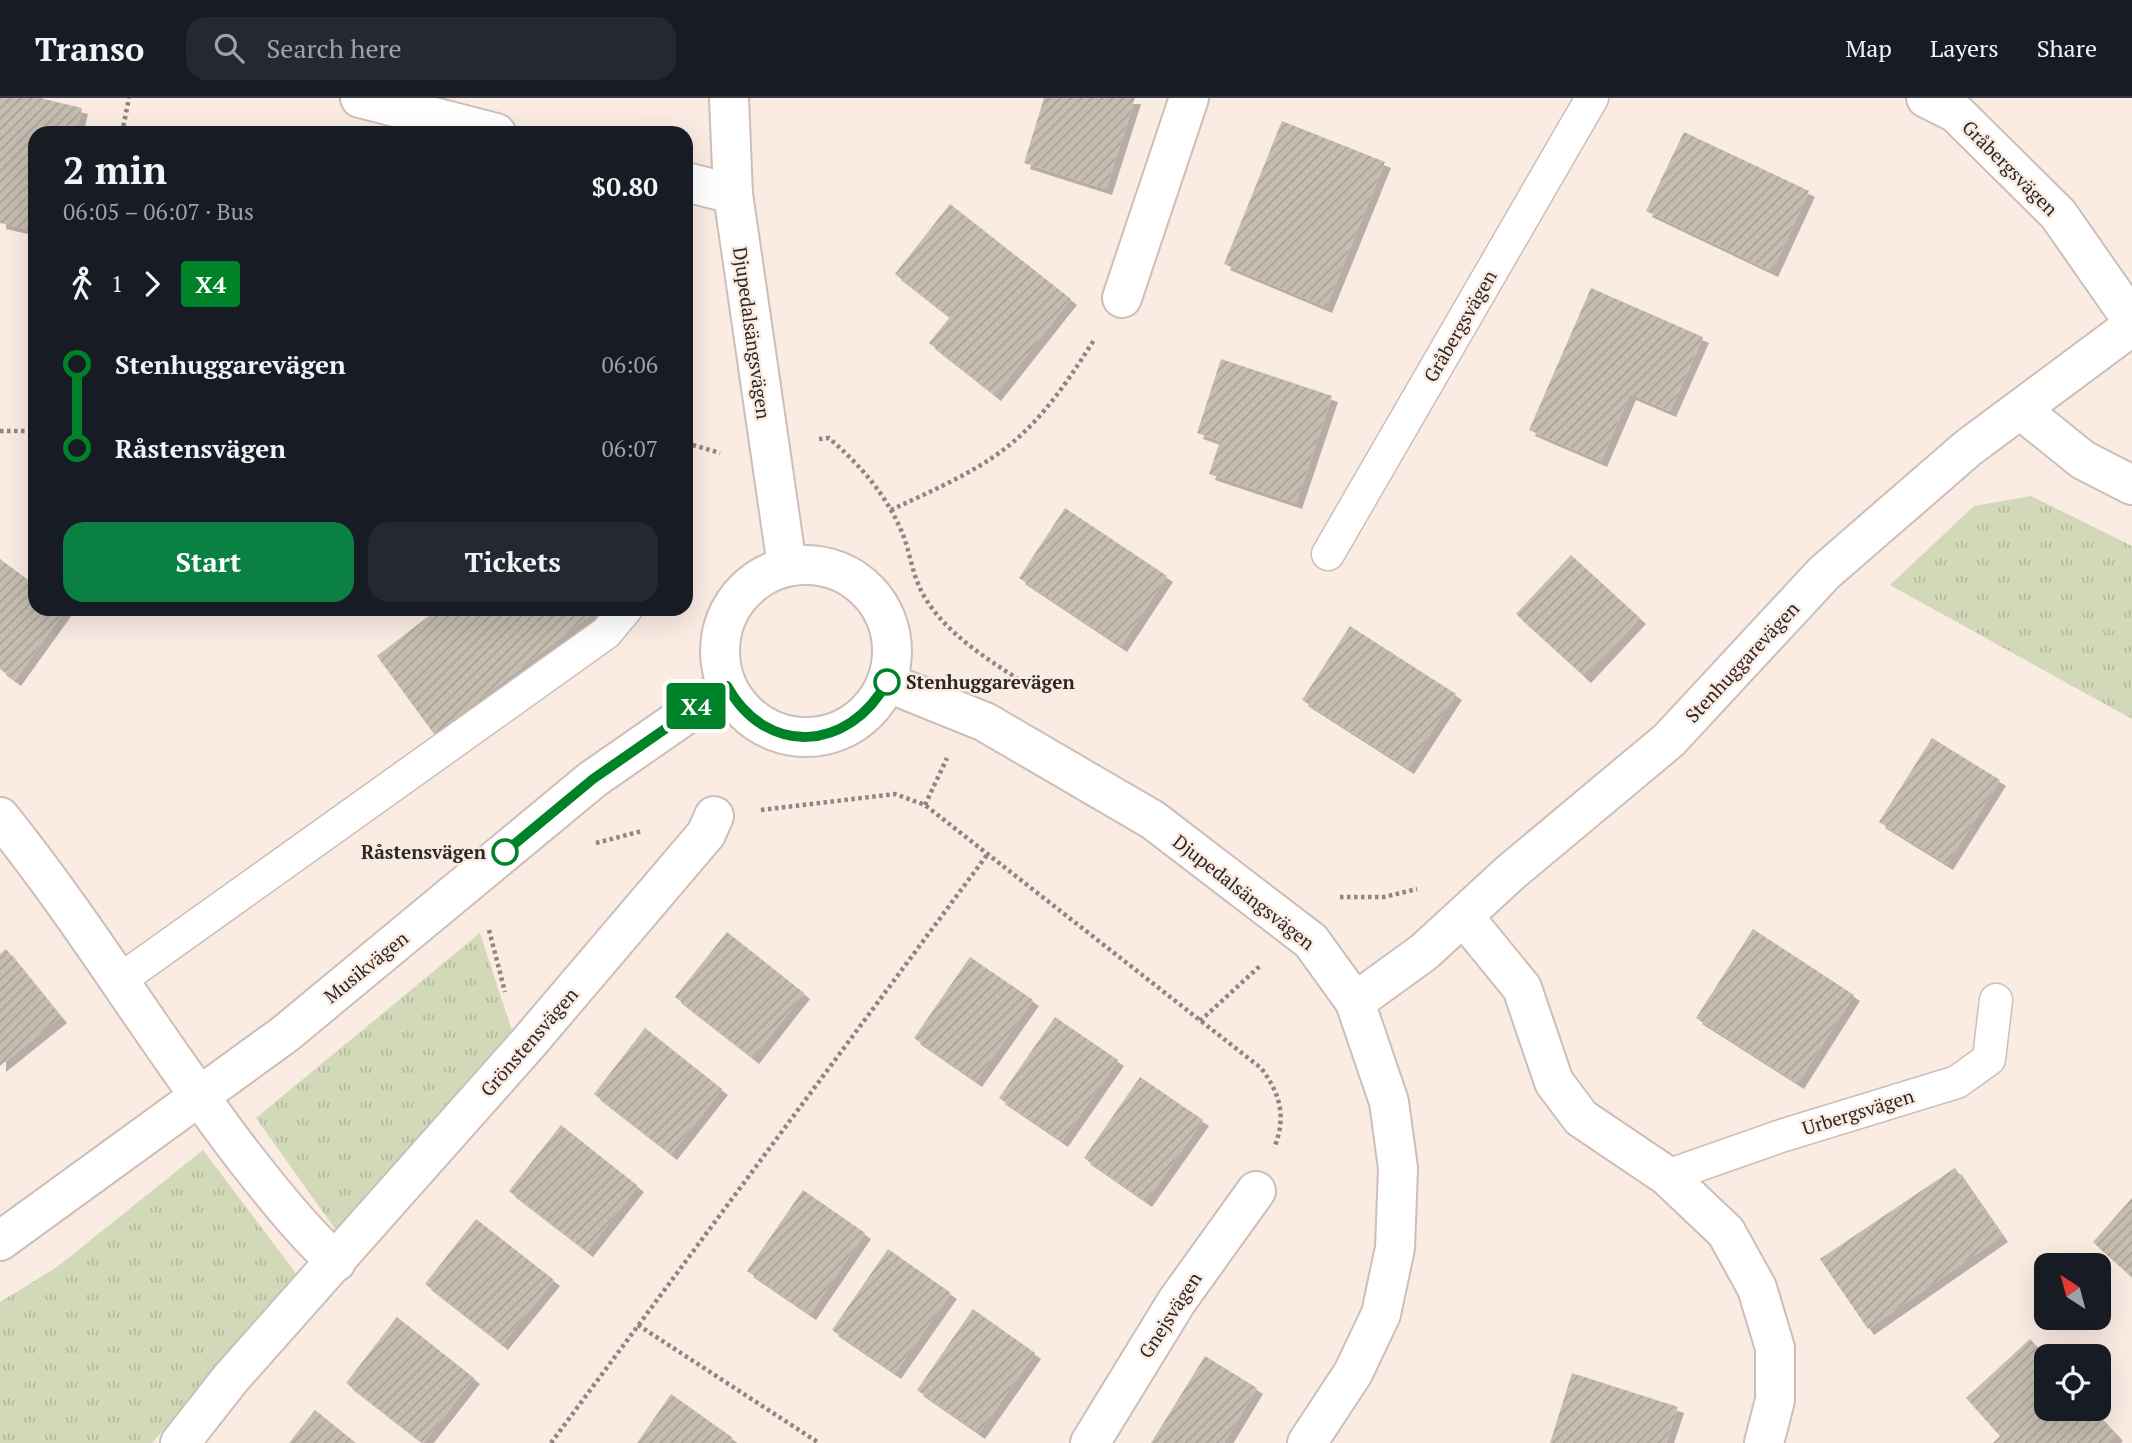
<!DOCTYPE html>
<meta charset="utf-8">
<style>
body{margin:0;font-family:"PT Serif",serif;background:#242831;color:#f1f3f6;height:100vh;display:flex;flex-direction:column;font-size:26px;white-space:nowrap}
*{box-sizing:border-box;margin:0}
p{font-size:23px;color:#9ea1a6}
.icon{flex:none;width:38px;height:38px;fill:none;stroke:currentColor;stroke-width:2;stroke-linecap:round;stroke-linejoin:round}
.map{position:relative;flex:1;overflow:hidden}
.drawer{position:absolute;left:28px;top:28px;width:665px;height:490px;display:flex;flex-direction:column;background:#171b24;border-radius:21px;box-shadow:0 7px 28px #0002}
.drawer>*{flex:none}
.badge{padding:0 14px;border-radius:5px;font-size:24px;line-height:46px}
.needle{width:46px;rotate:324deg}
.buttons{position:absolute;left:2034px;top:1155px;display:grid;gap:14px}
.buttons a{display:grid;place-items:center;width:77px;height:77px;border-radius:14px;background:#171b24;box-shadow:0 7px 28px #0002;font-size:35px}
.map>.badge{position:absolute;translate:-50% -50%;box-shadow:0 0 0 4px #fff}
.legs{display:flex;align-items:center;gap:10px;height:77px;padding:0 35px;font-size:23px}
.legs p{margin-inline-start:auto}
.overview{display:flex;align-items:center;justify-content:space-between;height:119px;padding:0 35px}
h1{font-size:38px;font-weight:700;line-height:52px}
.button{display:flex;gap:14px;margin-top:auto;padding:14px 35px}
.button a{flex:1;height:80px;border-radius:21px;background:#0b8043;color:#fff;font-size:28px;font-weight:700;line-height:80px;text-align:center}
.button a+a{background:#242831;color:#f1f3f6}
ul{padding:0 35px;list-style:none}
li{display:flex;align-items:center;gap:24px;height:84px;font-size:26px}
li i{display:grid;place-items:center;width:10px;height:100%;margin:0 9px;background:currentColor}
li i::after{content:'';width:18px;height:18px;margin:-9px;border:5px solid;border-radius:50%;background:#171b24}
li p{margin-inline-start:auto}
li:first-child i{background:linear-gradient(#0000 50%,currentColor 0)}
li:last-child i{background:linear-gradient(currentColor 50%,#0000 0)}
header{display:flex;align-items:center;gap:42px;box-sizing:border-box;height:98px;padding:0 35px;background:#171b24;border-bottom:2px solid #363941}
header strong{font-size:33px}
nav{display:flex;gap:38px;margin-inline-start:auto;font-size:24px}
.search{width:490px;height:63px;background:#242831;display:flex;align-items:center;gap:18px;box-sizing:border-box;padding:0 24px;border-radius:21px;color:#9ea1a6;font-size:26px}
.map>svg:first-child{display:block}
</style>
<header>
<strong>Transo</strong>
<div class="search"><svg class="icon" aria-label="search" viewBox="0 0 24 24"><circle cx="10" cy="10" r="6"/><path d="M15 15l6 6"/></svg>Search here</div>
<nav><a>Map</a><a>Layers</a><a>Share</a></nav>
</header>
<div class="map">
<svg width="2132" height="1345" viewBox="0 0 2132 1345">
<defs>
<pattern id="grass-tufts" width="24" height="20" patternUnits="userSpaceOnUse" patternTransform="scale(1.75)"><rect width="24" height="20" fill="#d2d9b9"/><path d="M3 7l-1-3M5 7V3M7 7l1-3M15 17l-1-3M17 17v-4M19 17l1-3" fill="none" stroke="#b5ba9f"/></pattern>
<pattern id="building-hatch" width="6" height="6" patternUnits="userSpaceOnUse" patternTransform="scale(1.75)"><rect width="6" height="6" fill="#c5bdb0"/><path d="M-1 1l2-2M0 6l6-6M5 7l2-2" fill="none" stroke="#aaa297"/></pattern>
<filter id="shadow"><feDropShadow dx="6" dy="6" stdDeviation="0" flood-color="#0004"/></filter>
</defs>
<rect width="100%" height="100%" fill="#faebe3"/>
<!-- grass -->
<g fill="url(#grass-tufts)">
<path d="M2031,398L2132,448V621L1890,487L1974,408Z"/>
<path d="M480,835L513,936L338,1135L256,1020Z"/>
<path d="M203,1052L298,1178L152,1345H0V1204L57,1169Z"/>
</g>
<!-- building -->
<g fill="url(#building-hatch)" filter="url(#shadow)">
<path d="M0,0H40L82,10L76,35H35V133L0,125Z"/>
<path d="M1044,0H1135L1106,91L1024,65Z"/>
<path d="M1282,23L1385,64L1326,209L1224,166Z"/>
<path d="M1684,34L1809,93L1772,173L1646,113Z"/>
<path d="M950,106L1071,201L995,297L929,245L950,219L895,176Z"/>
<path d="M1591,190L1703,239L1670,313L1630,296L1601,363L1529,332Z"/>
<path d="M1221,261L1332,298L1296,405L1209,376L1220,343L1197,335Z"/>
<path d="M1065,410L1167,478L1121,548L1019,480Z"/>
<path d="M1571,457L1640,520L1585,579L1516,516Z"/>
<path d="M0,461L35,487V511H66L15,582L0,571Z"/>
<path d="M438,511H593V515L434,636L377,558Z"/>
<path d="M1350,528L1456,596L1408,670L1302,602Z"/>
<path d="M1932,640L2000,682L1947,766L1879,724Z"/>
<path d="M1753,831L1854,897L1798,985L1696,920Z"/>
<path d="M727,834L804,895L753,960L675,899Z"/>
<path d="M6,851L61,919L0,968V856Z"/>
<path d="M970,859L1033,902L976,983L914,940Z"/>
<path d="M1055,919L1118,962L1062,1043L999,1000Z"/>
<path d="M645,930L722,991L671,1056L594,996Z"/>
<path d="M1140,979L1203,1022L1146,1103L1084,1060Z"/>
<path d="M561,1027L638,1088L587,1153L509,1093Z"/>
<path d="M1955,1070L2002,1138L1868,1231L1820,1161Z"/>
<path d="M803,1092L865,1135L810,1216L747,1173Z"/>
<path d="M2132,1100V1179L2093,1144Z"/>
<path d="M476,1121L554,1182L502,1246L425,1186Z"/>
<path d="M888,1151L951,1195L895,1275L832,1232Z"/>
<path d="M973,1211L1035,1255L979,1335L917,1292Z"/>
<path d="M397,1219L474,1280L423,1345L346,1285Z"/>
<path d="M2030,1241L2046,1258V1311H2093L2117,1337L2109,1345H1993L2000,1338L1966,1300Z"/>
<path d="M1205,1258L1257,1290L1224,1345H1151Z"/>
<path d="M1572,1275L1678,1309L1666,1345H1550Z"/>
<path d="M671,1296L733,1340L729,1345H637Z"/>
<path d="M315,1312L356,1345H289Z"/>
</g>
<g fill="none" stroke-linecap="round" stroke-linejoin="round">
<defs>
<g id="service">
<path d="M1328,456L1592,0"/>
<path d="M120,882L606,535L626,511"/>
<path d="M1667,1078L1781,1038L1957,984L1989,961L1996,902"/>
</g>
<g id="minor">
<path d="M360,0L496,35"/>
<path d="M1926,0L1956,15L2058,116L2132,222"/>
<path d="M686,84L733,96"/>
<path d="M1122,200L1189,0"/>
<path d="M2021,312L2083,362L2132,387"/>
<path d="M0,719C88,828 159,949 245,1060C274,1097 302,1132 336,1164"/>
<path d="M1464,819L1522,890L1554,984L1581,1020L1667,1078L1726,1134L1757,1190L1775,1250V1302L1764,1345"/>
<path d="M1355,904L1424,854L1511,774L1669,642L1824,475L1968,350L2132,228"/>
<path d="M180,1345L231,1280L530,943L706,736L714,718"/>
<path d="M1090,1345L1177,1203L1256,1093"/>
</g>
<g id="tertiary">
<path d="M729,0L733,96L787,468"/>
<circle cx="806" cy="553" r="86"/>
<path d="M886,584L985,624L1153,722L1311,843L1355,904L1389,1004L1398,1070L1395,1150L1381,1216L1353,1275L1307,1345"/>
<path d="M0,1143L285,936L593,681L727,588"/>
</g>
</defs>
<!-- service casing -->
<use href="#service" stroke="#cdbeb7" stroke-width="35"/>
<!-- minor casing -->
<use href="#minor" stroke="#cdbeb7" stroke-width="42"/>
<!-- tertiary casing -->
<use href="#tertiary" stroke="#cdbeb7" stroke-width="42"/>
<!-- path -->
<g stroke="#908580" stroke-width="4.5" stroke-dasharray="3.5 3.5" stroke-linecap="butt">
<path d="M122,35L129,0"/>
<path d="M0,333H35"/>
<path d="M819,341L829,340C859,366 885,395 901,432C909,450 911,470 919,488C938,532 990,563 1029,588"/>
<path d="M686,345L720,355"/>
<path d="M891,412C935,391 987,370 1022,336C1051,309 1073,275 1094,242"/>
<path d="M925,707L947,660"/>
<path d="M761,712L895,696L925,707L1261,970C1280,995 1287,1019 1274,1050"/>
<path d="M596,745L642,733"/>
<path d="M1340,799H1384L1417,791"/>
<path d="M489,832L505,894"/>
<path d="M1200,923L1261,867"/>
<path d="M638,1227L819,1345"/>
<path d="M551,1345L987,757"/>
</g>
<!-- service -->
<use href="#service" stroke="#fff" stroke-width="32"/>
<!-- minor -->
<use href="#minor" stroke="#fff" stroke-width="38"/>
<!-- tertiary -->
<use href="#tertiary" stroke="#fff" stroke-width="38"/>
</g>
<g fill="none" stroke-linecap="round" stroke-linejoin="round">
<defs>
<path id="line-1" d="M505,754L593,681L727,588C766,659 849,654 887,584"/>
</defs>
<!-- line-1 casing -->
<use href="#line-1" stroke="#fff" stroke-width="16"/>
<!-- line-1 -->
<use href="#line-1" stroke="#008228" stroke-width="10"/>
</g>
<!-- markers -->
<g fill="#fff" stroke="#008228" stroke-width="3.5">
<circle cx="887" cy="584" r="12"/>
<circle cx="505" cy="754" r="12"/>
</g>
<g text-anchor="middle" stroke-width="5" stroke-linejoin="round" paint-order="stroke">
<!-- street labels -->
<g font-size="19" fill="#2d2724" stroke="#faebe3">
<text transform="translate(2010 70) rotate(45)" y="7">Gråbergsvägen</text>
<text transform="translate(1460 228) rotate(-60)" y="7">Gråbergsvägen</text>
<text transform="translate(752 235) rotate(82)" y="7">Djupedalsängsvägen</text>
<text transform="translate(1742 564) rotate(-47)" y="7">Stenhuggarevägen</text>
<text transform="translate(1244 794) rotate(38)" y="7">Djupedalsängsvägen</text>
<text transform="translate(366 869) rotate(-39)" y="7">Musikvägen</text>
<text transform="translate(529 944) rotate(-49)" y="7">Grönstensvägen</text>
<text transform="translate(1858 1014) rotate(-17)" y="7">Urbergsvägen</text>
<text transform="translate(1170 1217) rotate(-57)" y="7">Gnejsvägen</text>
</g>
<!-- stop labels -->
<g font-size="19" font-weight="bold" fill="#2d2724" stroke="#faebe3" text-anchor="start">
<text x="906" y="591">Stenhuggarevägen</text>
<text x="486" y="761" text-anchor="end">Råstensvägen</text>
</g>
</g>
</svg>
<div class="buttons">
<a><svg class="needle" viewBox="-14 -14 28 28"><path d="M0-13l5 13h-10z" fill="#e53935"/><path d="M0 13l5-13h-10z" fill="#9ea1a6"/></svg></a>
<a><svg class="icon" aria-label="locate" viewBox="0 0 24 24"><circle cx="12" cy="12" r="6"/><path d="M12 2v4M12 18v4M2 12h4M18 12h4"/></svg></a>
</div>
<b class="badge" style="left:696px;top:608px;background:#008228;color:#fff">X4</b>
<section class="drawer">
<div class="overview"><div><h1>2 min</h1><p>06:05 – 06:07 · Bus</p></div><b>$0.80</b></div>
<div class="legs"><svg class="icon" aria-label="walk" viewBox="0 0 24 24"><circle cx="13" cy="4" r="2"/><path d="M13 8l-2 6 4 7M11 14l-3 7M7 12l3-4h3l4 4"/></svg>1<svg class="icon" aria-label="forward" viewBox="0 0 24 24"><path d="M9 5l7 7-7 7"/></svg><b class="badge" style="background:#008228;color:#fff">X4</b></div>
<ul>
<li><i style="color:#008228"></i><b>Stenhuggarevägen</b><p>06:06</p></li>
<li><i style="color:#008228"></i><b>Råstensvägen</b><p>06:07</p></li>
</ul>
<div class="button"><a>Start</a><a>Tickets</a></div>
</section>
</div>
